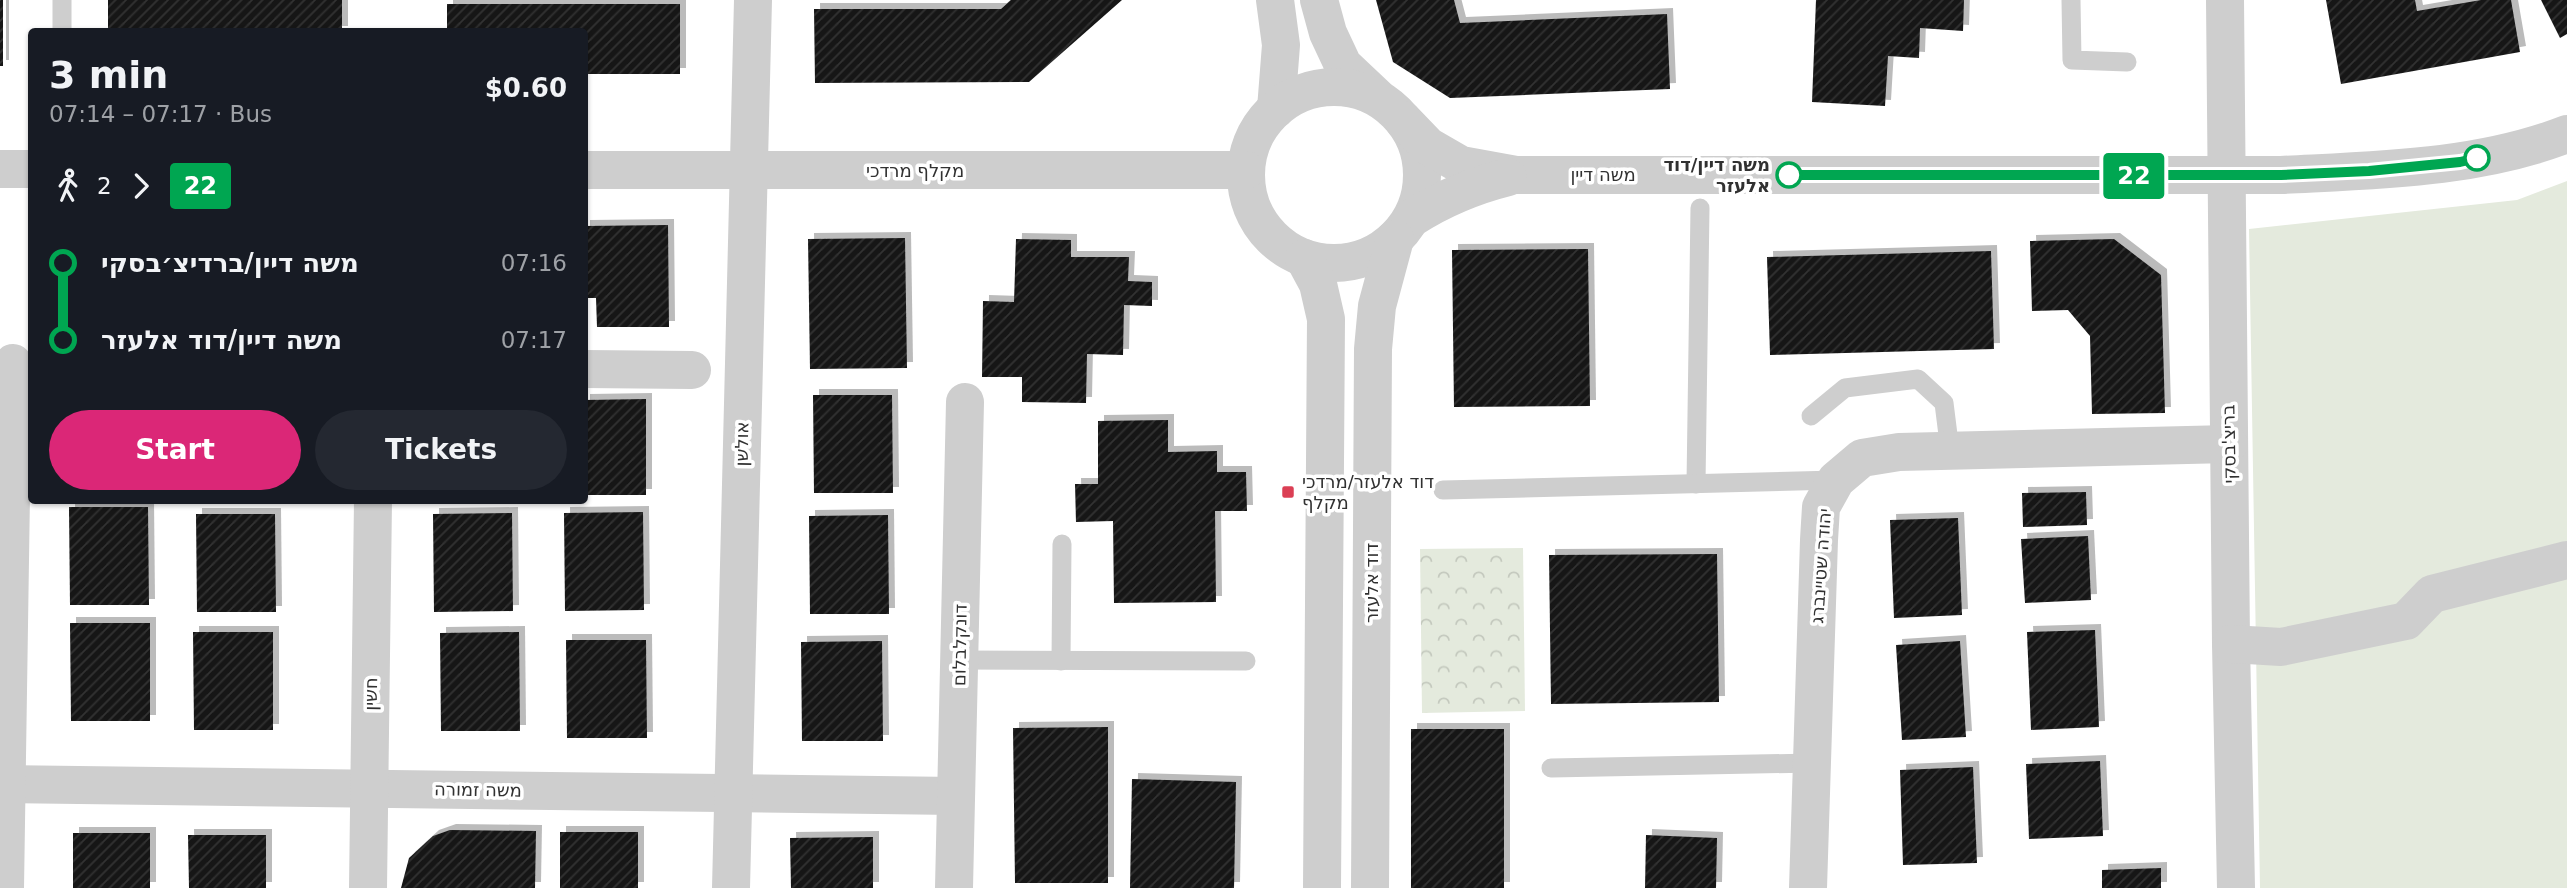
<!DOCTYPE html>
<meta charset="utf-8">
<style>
body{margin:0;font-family:"DejaVu Sans","Noto Sans Hebrew",sans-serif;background:#242831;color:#f1f3f6;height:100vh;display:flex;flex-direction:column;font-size:26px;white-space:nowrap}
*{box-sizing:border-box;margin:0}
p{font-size:23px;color:#9ea1a6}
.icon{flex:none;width:38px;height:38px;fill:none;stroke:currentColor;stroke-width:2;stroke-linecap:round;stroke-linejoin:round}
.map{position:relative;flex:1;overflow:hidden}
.drawer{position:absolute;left:28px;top:28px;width:560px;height:476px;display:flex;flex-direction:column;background:#171b24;border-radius:7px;box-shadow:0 2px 5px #0004}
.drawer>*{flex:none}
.badge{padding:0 14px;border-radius:5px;font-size:24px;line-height:46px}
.map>.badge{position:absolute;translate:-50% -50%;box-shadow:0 0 0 4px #fff}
.legs{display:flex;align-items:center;gap:10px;height:77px;padding:0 21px;font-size:23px}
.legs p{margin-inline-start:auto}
.headline{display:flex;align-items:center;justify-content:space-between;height:119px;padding:0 21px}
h1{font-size:38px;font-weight:700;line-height:52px}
.button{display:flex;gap:14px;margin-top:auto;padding:14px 21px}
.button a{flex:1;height:80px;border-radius:42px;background:#db2777;color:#fff;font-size:28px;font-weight:700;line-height:80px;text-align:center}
.button a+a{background:#242831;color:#f1f3f6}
ul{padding:0 21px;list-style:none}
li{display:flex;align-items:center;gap:24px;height:77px;font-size:26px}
li i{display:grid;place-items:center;width:10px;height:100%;margin:0 9px;background:currentColor}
li i::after{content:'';width:18px;height:18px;margin:-9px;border:5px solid;border-radius:50%;background:#171b24}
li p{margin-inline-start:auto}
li:first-child i{background:linear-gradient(#0000 50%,currentColor 0)}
li:last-child i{background:linear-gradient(currentColor 50%,#0000 0)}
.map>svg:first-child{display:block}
</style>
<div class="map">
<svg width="2567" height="888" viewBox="0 0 2567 888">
<defs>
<pattern id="park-crowns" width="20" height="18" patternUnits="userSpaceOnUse" patternTransform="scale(1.75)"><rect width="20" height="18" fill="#e4eadd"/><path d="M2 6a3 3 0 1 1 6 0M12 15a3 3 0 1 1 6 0" fill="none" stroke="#c4c9be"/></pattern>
<pattern id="building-hatch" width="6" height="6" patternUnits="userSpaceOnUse" patternTransform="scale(1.75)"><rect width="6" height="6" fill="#181818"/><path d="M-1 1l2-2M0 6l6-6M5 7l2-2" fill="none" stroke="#313131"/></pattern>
<filter id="shadow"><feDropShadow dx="6" dy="-6" stdDeviation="0" flood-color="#0004"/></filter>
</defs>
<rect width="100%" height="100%" fill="#fff"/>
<!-- grass -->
<path fill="#e4eadd" d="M2567,181V888H2260L2249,229L2517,200Z"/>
<!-- park -->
<path fill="url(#park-crowns)" d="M1523,548L1525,711L1422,713L1420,549Z"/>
<!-- building -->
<g fill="url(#building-hatch)" filter="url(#shadow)">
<rect x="0" y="0" width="3" height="66"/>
<rect x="108" y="0" width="234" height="32"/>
<path d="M1011,0H1122L1029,82L815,83L814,9H1001Z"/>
<path d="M1376,0H1454L1460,23L1667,14L1670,89L1450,98L1393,62Z"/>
<path d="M1816,0H1964L1963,31L1920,28L1919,58L1888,56L1885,106L1812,102Z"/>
<path d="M2326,0H2415L2417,11L2481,0H2511L2520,52L2341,84Z"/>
<path d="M2541,0H2567V34L2560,38Z"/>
<path d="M447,4H680V74H584V32H447Z"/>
<path d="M668,225L669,327H597L596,298H584V226Z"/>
<path d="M905,238L907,368L810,369L808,239Z"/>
<path d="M1016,239L1071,240V257H1129L1128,281L1152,282V306L1124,305L1123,355L1087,354L1086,403L1022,402V377H982L983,301L1014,302Z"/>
<path d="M2114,239L2161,275L2165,413L2092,414L2090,336L2068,310L2032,311L2030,241Z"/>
<path d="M1588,249L1590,406L1454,407L1452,250Z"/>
<path d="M1991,251L1994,349L1770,355L1767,257Z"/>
<path d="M813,395H892L893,493H814Z"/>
<path d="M646,399V495H584V400Z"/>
<path d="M1168,420V452L1217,451V472H1246L1247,511H1215L1216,602L1114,603L1113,521L1076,522L1075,484H1098V421Z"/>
<path d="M2086,492L2087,525L2023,527L2022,493Z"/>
<path d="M69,507H148L149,605H70Z"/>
<path d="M643,512L644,610L565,611L564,513Z"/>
<path d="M512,513L513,611L434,612L433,514Z"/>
<path d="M196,514H275L276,612H197Z"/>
<path d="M888,515L889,614H810L809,516Z"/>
<path d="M1958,518L1962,615L1894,618L1890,520Z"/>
<path d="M2088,536L2091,600L2025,603L2021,539Z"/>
<path d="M1717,554L1719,702L1551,704L1549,555Z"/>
<path d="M70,623H150V721H71Z"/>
<path d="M2095,630L2099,727L2031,730L2027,632Z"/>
<path d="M193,632H273V730H194Z"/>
<path d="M519,632L520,731H441L440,633Z"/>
<path d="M566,640H646L647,738H567Z"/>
<path d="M882,641L883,741H802L801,642Z"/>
<path d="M1960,641L1966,737L1902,740L1896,645Z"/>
<path d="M1108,727V883H1015L1013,728Z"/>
<rect x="1411" y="729" width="93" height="159"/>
<path d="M2100,761L2103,836L2029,839L2026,764Z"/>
<path d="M1973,767L1977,863L1903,865L1900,770Z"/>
<path d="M1132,779L1236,782L1234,888H1130Z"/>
<path d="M450,830L536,831L535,888H401L409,858L433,836Z"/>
<rect x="560" y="832" width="78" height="56"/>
<rect x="73" y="833" width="77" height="55"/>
<path d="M188,835H266V888H189Z"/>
<path d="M1646,835L1717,838L1716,888H1645Z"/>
<path d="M873,837V888H791L790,838Z"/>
<path d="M2161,868V888H2102V870Z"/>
</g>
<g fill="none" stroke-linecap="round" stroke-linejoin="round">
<!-- service -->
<g stroke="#cecece" stroke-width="19">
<path d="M2071,0L2072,60L2127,62"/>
<path d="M62,32V0"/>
<path d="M1811,416L1845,388L1918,379L1944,403L1950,451"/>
<path d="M1696,484L1700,208"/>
<path d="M1443,490L1836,480"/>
<path d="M959,660L1246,661"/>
<path d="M1061,661L1062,544"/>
<path d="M1551,768L1812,763"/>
</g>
<!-- minor -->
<g stroke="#cecece" stroke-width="38">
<path d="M2225,0L2231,644L2236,888"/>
<path d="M584,369L692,370"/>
<path d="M2231,644L2281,647L2406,621L2432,594L2567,560"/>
<path d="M0,784L956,796"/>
<path d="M5,888L13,363"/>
<path d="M368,888L373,500"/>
<path d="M731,888L753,0"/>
<path d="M954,888L965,402"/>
<path d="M1808,888L1819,540L1821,507L1836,480L1862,458L1899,452L2229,444"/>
</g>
<!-- tertiary -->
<g stroke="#cecece" stroke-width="38">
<path d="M1275,0L1281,45L1276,109"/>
<path d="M1319,0L1328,33L1343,65L1378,98"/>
<circle cx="1334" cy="175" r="88"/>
<path d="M1403,120L1428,146L1461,165L1516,175H2281C2376,170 2477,169 2567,134"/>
<path d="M0,169H32"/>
<path d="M584,170H1246"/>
<path d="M1412,218C1443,198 1472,186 1508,177"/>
<path d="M1304,258L1318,284L1326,319L1322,888"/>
<path d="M1370,888L1373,349L1377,306L1395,239"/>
</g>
</g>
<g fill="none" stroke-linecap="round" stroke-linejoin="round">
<defs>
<path id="line-1" d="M1789,175H2281L2369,171L2460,162L2477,158"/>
</defs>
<!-- line-1 casing -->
<use href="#line-1" stroke="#fff" stroke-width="16"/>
<!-- line-1 -->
<use href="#line-1" stroke="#00a651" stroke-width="10"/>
</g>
<!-- markers -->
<g fill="#fff" stroke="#00a651" stroke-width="3.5">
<circle cx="2477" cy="158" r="12"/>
<circle cx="1789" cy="175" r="12"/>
</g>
<rect fill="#db3f54" stroke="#fff" stroke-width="2.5" x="1281" y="485" width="14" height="14" rx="3.5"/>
<g text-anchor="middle" stroke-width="7" stroke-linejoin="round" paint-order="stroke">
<!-- stop labels -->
<g font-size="18" font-weight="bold" fill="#313131" stroke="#fff" text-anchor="end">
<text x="1770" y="171">משה דיין/דוד<tspan x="1770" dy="21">אלעזר</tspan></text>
</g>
<!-- street labels -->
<g font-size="18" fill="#313131" stroke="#fff">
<text x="915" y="177">מקלף מרדכי</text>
<text x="1603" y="181">משה דיין</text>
<text transform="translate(742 444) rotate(-89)" y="6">אולשן</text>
<text transform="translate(2229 444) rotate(-91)" y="6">בריצ'בסקי</text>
<text transform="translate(1821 566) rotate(-86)" y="6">יהודה שטיינברג</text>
<text transform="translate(1372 583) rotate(-90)" y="6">דוד אלעזר</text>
<text transform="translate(960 645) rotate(-89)" y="6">דונקלבלום</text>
<text transform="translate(371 694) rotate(-89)" y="6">חשין</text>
<text transform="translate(478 790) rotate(1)" y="6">משה זמורה</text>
</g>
<!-- poi labels -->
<g font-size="18" fill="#313131" stroke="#fff" text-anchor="start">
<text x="1302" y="488">דוד אלעזר/מרדכי<tspan x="1302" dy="21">מקלף</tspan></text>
</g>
</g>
</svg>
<b class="badge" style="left:2134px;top:176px;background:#00a651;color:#fff">22</b>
<section class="drawer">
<div class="headline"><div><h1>3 min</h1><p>07:14 – 07:17 · Bus</p></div><b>$0.60</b></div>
<div class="legs"><svg class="icon" aria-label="walk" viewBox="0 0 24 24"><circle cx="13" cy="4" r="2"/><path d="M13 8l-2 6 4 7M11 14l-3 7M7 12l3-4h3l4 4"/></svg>2<svg class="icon" aria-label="forward" viewBox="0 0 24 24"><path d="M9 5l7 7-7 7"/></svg><b class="badge" style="background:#00a651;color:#fff">22</b></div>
<ul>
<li><i style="color:#00a651"></i><b>משה דיין/ברדיצ׳בסקי</b><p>07:16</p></li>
<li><i style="color:#00a651"></i><b>משה דיין/דוד אלעזר</b><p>07:17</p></li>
</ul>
<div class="button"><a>Start</a><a>Tickets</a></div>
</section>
</div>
